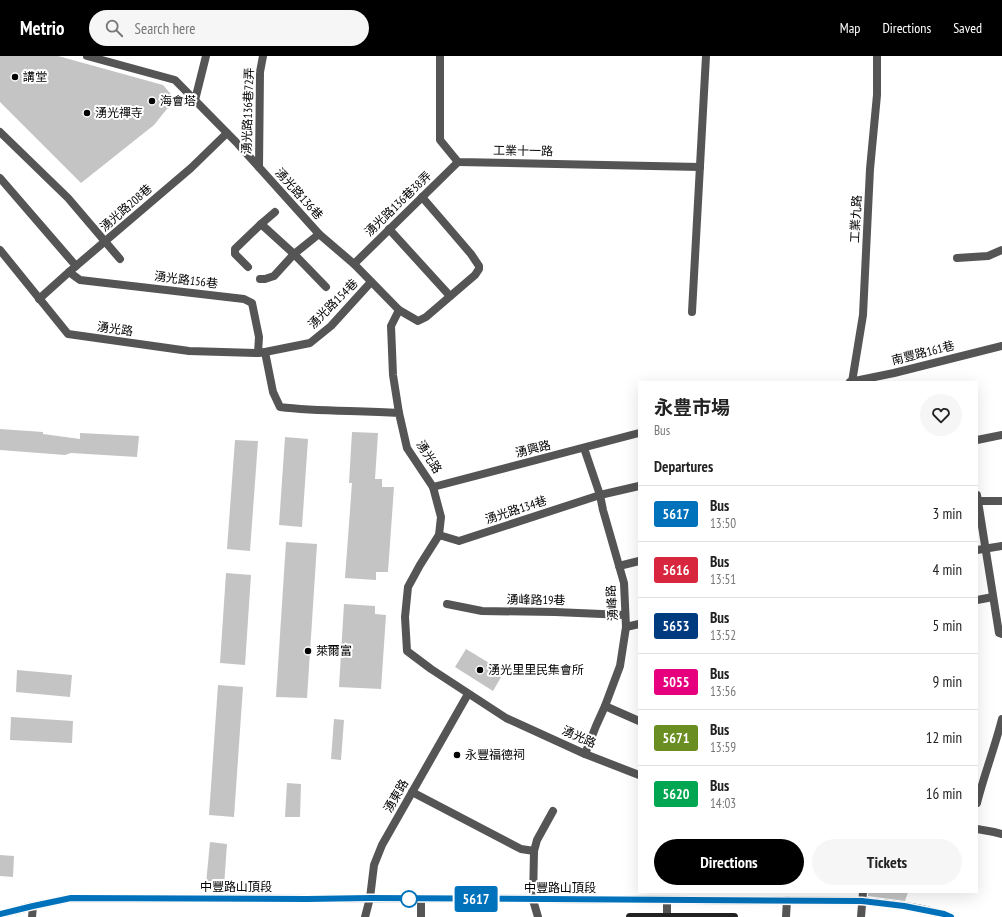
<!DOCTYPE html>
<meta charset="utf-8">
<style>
body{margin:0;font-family:"PT Sans Narrow","Noto Sans TC",sans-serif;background:#f6f6f6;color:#222;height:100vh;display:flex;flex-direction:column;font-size:15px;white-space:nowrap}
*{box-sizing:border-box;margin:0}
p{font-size:13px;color:#767676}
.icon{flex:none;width:22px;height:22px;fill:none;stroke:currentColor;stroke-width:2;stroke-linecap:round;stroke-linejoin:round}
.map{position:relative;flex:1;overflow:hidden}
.sheet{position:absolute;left:638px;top:325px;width:340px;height:512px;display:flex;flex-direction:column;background:#fff;border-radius:0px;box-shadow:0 4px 16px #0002}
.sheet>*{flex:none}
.badge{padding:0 8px;border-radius:3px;font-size:14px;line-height:26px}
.map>.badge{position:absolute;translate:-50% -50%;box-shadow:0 0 0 2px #fff}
h2{padding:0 16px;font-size:15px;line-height:36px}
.round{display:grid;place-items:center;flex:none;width:42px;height:42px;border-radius:21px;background:#f6f6f6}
.headline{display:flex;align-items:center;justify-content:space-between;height:68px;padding:0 16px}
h1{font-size:19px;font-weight:700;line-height:30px}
.cta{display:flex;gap:8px;margin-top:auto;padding:8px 16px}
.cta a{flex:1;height:46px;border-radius:24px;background:#000;color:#fff;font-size:16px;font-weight:700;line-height:46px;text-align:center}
.cta a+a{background:#f6f6f6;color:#222}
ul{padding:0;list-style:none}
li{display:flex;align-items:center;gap:12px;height:56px;padding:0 16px;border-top:1px solid #e0e0e0}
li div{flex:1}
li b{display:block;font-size:15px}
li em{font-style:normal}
li .badge{min-width:44px;font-weight:700;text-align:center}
header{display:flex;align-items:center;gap:24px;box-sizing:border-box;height:56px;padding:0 20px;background:#000;color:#fff}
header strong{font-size:19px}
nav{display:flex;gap:22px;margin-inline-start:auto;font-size:14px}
.search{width:280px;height:36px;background:#f6f6f6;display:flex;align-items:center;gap:10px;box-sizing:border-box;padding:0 14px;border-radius:22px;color:#767676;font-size:15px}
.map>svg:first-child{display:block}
</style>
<header>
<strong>Metrio</strong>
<div class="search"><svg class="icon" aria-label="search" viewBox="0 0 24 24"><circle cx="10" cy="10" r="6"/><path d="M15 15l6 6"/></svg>Search here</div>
<nav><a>Map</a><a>Directions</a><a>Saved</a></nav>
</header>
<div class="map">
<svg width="1002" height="861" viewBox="0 0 1002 861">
<rect width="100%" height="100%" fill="#fff"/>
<!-- building -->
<g fill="#c4c4c4">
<path d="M0,0H58L163,29L175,43L154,69L81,127L0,46Z"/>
<path d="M0,373L43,376V378L80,383V377L139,380L137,401L71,397L65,399L0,394Z"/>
<path d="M352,376L378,377L375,423H382V431H394L388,516H376V524L345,522L352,427H349Z"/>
<path d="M285,381L308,383L302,471L279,469Z"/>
<path d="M235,384L258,385L250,495L227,493Z"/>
<path d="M286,486L317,488L307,642L276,641Z"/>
<path d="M226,517L251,519L245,609L220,607Z"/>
<path d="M344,548L375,550V558L386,559L381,633L339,631Z"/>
<path d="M466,593L504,616L493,635L455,611Z"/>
<path d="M17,614L72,619L70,641L16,636Z"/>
<path d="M218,629L243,631L234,761L209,759Z"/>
<path d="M11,661L73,665L72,687L10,684Z"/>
<path d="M334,663L344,664L341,704L331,703Z"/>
<path d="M287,727L301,728L300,761H285Z"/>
<path d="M210,786L227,788L224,830L206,828Z"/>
<path d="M0,799L14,800L13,821L0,820Z"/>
<path d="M868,836H908L905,845L868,840Z"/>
</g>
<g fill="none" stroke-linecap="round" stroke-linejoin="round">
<!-- minor -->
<g stroke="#555" stroke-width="8">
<path d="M87,0L175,24L238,88L319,178L354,208L399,254L391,270L393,319L399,357"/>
<path d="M440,0V84L458,106L700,111"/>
<path d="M195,44L206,0"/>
<path d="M0,76L68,142L120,203"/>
<path d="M259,111L260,16L263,0"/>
<path d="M0,122L76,210"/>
<path d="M261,168L294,198L326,231"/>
<path d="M389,173L450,240"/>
<path d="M0,194L68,278L189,295L258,297L265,296L273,336L280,351C319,356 359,354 399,357L407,392L433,431L441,461L439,479L420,509L408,531L405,561L407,595L431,613L506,662L585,698L639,719"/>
<path d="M957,202L988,200L1002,194"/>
<path d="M354,208L458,106"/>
<path d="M248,211L235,198V193L261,168L275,156"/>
<path d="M69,216L80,224L244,243L252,247L259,281L258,297"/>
<path d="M260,223H265L274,220L294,198L319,178"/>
<path d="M39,243L69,216L76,210L191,112L227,77"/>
<path d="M399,254L418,265L426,261L475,219L479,213V210L471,198L447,170L422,141"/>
<path d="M692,256L706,0"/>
<path d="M265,296L310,287L331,270L371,226"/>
<path d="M850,326L894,317L1002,290"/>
<path d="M852,326L863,259L870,113L877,39V0"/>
<path d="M977,384L1002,379"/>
<path d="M584,392L600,439L603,454L624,527L626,571L620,610L605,650L596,670L585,698"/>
<path d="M433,431L639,377"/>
<path d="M977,439L999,577L1002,578"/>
<path d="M977,445H1002"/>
<path d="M439,479L459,485L600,439L639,430"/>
<path d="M977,494L1002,490"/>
<path d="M619,510L639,505"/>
<path d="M977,544L993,541"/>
<path d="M447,548L482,555L555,556L625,559"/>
<path d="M626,571L639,568"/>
<path d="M605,650L639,665"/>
<path d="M412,736L521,793L534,795"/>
<path d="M977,747C984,719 995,691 1002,663"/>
<path d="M977,773L994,776L1002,778"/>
<path d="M667,844V861"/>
<path d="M32,861L33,850"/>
<path d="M365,861L370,842L374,809L382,789L468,638"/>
<path d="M421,861V843"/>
<path d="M538,861L533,844L534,795L537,784L553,755"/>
<path d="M786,861L787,844"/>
<path d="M861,861L863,836"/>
</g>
<!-- secondary -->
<g stroke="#222" stroke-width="8">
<path d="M0,858L33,850L71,842L322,843L370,842L862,845C892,848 923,851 951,861"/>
<path d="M630,861H734"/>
</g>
</g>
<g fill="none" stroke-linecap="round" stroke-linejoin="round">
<defs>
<path id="line" d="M0,858L33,850L71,842L307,843L370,842L862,845L904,850L944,858L951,861"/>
</defs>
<!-- line casing -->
<use href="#line" stroke="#fff" stroke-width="9"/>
<!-- line -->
<use href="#line" stroke="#0072bc" stroke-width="6"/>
</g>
<!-- markers -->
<g fill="#000" stroke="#fff" stroke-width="1.5">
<circle cx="15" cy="21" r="4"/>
<circle cx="152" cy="45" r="4"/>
<circle cx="87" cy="57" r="4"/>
<circle cx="308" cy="595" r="4"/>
<circle cx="480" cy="614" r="4"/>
<circle cx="457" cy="699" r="4"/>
</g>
<circle fill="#fff" stroke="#0072bc" stroke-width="2" cx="409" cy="843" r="8"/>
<g text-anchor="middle" stroke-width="4" stroke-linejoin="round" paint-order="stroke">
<!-- poi labels -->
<g font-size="12" fill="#000" stroke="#fff" text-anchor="start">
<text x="23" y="25">講堂</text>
<text x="160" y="49">海會塔</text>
<text x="95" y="61">湧光禪寺</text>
<text x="316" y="599">萊爾富</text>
<text x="488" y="618">湧光里里民集會所</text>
<text x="465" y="703">永豐福德祠</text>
</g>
<!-- street labels -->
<g font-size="12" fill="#000" stroke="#fff">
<text transform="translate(248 55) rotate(-88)" y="4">湧光路136巷72弄</text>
<text transform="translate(523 95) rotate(1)" y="4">工業十一路</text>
<text transform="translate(299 138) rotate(48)" y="4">湧光路136巷</text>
<text transform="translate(398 148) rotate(-44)" y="4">湧光路136巷38弄</text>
<text transform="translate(126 152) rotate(-41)" y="4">湧光路208巷</text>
<text transform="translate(856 163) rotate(-87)" y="4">工業九路</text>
<text transform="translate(186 224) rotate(7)" y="4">湧光路156巷</text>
<text transform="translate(333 248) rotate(-45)" y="4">湧光路154巷</text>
<text transform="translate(115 273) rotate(8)" y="4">湧光路</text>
<text transform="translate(923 297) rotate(-14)" y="4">南豐路161巷</text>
<text transform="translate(533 393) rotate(-14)" y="4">湧興路</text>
<text transform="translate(429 401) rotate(58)" y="4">湧光路</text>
<text transform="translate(516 454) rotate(-18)" y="4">湧光路134巷</text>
<text transform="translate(536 544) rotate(1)" y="4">湧峰路19巷</text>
<text transform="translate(612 547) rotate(-94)" y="4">湧峰路</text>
<text transform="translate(579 681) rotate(24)" y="4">湧光路</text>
<text transform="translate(396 740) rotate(-60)" y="4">湧東路</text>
<text x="236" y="835">中豐路山頂段</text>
<text x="560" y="836">中豐路山頂段</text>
</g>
</g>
</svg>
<b class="badge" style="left:476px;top:843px;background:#0072bc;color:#fff">5617</b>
<section class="sheet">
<div class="headline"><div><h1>永豊市場</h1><p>Bus</p></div><a class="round"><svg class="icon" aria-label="heart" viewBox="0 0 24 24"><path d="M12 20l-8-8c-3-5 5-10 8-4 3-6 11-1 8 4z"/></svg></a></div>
<h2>Departures</h2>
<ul>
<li><span class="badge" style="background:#0072bc;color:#fff">5617</span><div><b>Bus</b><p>13:50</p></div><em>3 min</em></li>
<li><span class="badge" style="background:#d7263d;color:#fff">5616</span><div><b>Bus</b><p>13:51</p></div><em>4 min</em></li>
<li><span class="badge" style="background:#003b80;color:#fff">5653</span><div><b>Bus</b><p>13:52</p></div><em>5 min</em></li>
<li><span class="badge" style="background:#e6007e;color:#fff">5055</span><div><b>Bus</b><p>13:56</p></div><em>9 min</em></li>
<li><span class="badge" style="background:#6b8e23;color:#fff">5671</span><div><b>Bus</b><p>13:59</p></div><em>12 min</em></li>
<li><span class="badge" style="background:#00a651;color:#fff">5620</span><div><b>Bus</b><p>14:03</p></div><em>16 min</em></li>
</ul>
<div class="cta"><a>Directions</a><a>Tickets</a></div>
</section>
</div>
